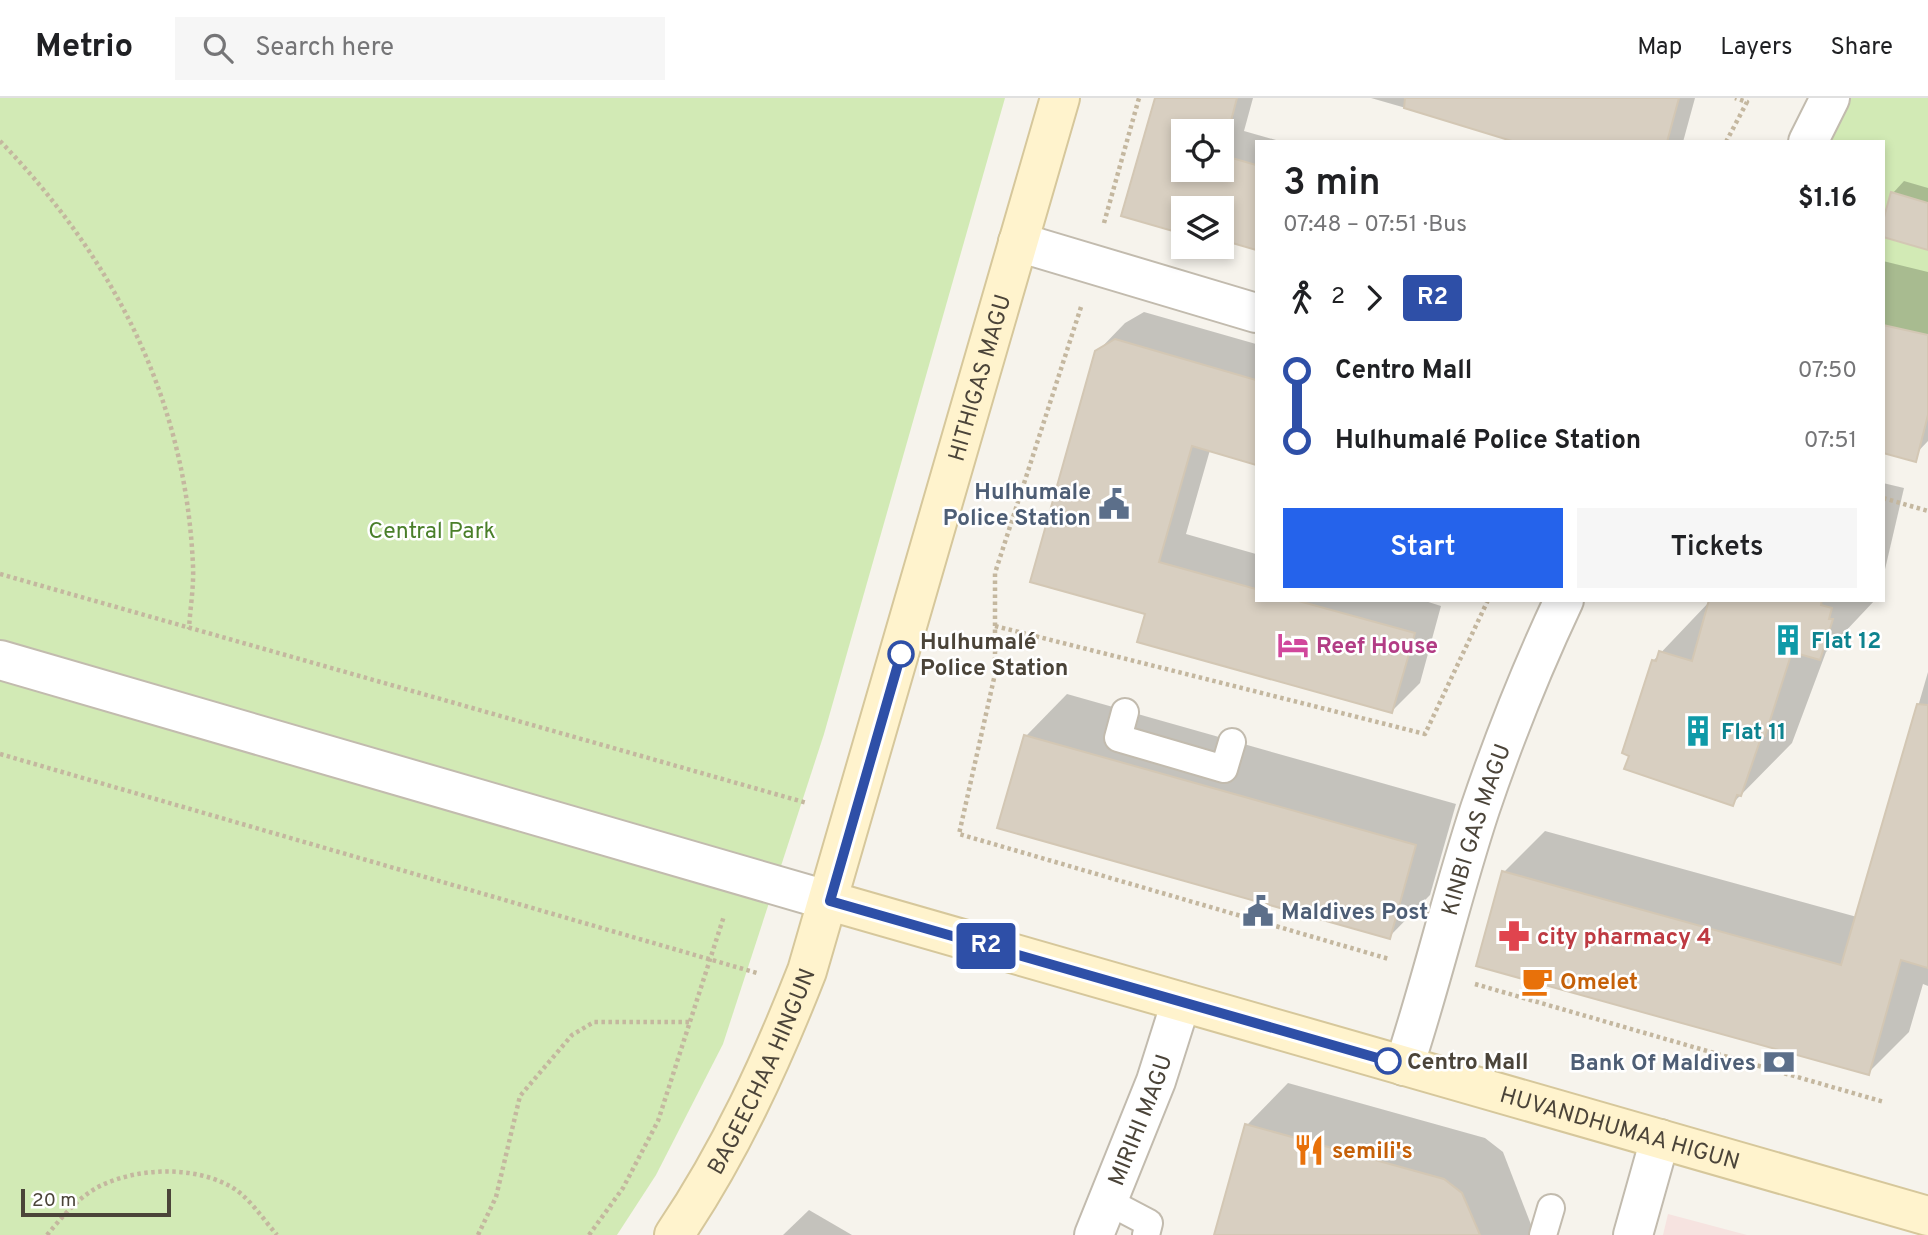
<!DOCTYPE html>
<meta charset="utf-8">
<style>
body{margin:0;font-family:Overpass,sans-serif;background:#f6f6f6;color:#202124;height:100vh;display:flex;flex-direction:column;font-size:26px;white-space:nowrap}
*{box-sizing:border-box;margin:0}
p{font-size:23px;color:#757577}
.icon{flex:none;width:38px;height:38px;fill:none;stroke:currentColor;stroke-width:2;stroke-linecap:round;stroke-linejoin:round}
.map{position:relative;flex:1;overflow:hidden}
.drawer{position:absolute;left:1255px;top:42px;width:630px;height:462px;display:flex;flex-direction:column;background:#fff;border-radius:0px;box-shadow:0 4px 10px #0003}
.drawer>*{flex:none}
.badge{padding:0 14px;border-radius:5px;font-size:24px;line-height:46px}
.fabs{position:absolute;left:1171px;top:21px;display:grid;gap:14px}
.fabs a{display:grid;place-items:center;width:63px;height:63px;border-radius:0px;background:#fff;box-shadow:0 4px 10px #0003;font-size:35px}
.scale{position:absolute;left:21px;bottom:18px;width:150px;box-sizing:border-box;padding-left:7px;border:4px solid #4b4439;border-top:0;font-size:19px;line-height:24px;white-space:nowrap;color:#4b4439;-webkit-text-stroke:5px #fff;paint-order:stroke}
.map>.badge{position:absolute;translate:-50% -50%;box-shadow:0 0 0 4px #fff}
.legs{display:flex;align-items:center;gap:10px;height:77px;padding:0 28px;font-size:23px}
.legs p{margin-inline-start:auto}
.overview{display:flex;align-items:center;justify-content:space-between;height:119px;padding:0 28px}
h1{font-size:38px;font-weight:600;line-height:52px}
.cta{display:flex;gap:14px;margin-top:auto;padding:14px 28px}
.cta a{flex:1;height:80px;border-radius:0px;background:#2563eb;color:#fff;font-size:28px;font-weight:600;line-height:80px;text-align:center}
.cta a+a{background:#f6f6f6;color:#202124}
ul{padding:0 28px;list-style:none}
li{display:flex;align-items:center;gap:24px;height:70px;font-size:26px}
li i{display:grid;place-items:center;width:10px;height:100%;margin:0 9px;background:currentColor}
li i::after{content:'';width:18px;height:18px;margin:-9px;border:5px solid;border-radius:50%;background:#fff}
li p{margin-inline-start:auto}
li:first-child i{background:linear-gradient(#0000 50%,currentColor 0)}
li:last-child i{background:linear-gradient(currentColor 50%,#0000 0)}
header{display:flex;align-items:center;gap:42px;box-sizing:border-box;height:98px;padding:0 35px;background:#fff;border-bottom:2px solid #e0e0e0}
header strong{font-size:33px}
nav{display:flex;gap:38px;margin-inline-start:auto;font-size:24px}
.search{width:490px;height:63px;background:#f6f6f6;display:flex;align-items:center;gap:18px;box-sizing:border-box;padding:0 24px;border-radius:0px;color:#757577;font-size:26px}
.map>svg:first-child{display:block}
</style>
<header>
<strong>Metrio</strong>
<div class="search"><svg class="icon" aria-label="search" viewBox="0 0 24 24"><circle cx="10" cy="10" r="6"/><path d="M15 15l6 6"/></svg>Search here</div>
<nav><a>Map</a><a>Layers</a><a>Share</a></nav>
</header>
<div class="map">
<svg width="1928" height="1137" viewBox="0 0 1928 1137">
<rect width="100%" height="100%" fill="#f6f3ec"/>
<!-- medical -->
<path fill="#f6e3e0" d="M1668,1116L1747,1137H1663Z"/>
<!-- green -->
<g fill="#d2eab5">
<path d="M0,0H1005L824,636L723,946L656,1077L617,1137H0Z"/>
<path d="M1830,0H1928V243L1883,230V44H1808Z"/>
</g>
<!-- shadow -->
<g fill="#0003" fill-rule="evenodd">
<path d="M1156,0H1253L1244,33L1283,44H1256V151L1222,142V110H1183V132ZM1183,33H1222V72H1183Z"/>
<path d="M1371,0H1695L1683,44H1524Z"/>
<path d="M1904,83L1928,90V143L1883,138L1893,95Z"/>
<path d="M1883,163L1928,174V343L1911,361L1883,353Z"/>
<path d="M1144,214L1256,246V365L1210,352L1186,436L1256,456V502H1422L1441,508L1420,585L1392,613L1147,514L1097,254L1125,225Z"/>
<path d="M1883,385L1904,390L1883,480Z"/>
<path d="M1711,502H1875L1826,554L1792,645L1732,706L1653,563Z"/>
<path d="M1928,574V888L1923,886L1909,934L1868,975L1504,774L1545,733L1857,819Z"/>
<path d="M1067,596L1456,706L1430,797L1389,839L1026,638Z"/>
<path d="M1288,985L1485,1040L1503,1054L1535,1137H1239L1247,1027Z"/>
<path d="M809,1112L852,1137H783Z"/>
</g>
<!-- building -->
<g fill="#d8cfc1" stroke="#d3c7b4" stroke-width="2">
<path d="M1155,0H1237L1222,57V33H1183V72H1222V57L1256,67V152L1222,142V110H1183V136L1121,118Z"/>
<path d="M1405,0H1679L1667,44H1515L1404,10Z"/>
<path d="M1891,94L1928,105V152L1883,139V123Z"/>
<path d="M1883,227L1928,237V317L1916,364L1883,355Z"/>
<path d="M1115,241L1256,282V367L1192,348L1159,464L1256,491V502H1295L1415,535L1392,615L1137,544L1145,516L1030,484L1095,253Z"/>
<path d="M1709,502H1822L1821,507L1832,510L1829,521H1833L1820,562L1792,554L1765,638L1762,637L1741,698L1737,697L1733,708L1624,671L1629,658L1622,655L1652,562L1656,563L1659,553L1692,563Z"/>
<path d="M1917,606L1928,607V870L1901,862L1869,977L1476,868L1502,773L1841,867Z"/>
<path d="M1024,637L1416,747L1390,841L997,730Z"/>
<path d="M1245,1026L1444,1081L1462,1095L1480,1137H1214Z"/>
</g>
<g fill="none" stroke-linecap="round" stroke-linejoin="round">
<defs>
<g id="lane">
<path d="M1125,614L1118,640L1224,671L1232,644"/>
<path d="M1109,1104L1149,1125L1146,1137"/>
<path d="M1543,1137L1551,1110"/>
</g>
<g id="street">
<path d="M1808,44L1830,0"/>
<path d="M1018,144L1256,215"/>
<path d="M0,562L830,803"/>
<path id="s1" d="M1404,968C1432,883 1452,796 1480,711C1504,640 1532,570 1564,502"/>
<path id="s2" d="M1094,1137L1156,983L1181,904"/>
<path d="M1633,1137L1660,1041"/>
</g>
<g id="secondary">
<path id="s3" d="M830,803L1928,1118"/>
<path id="s4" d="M674,1137C730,1054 771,965 807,873L1060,0"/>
</g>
</defs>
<!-- lane casing -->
<use href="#lane" stroke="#c2bbae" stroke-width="30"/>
<!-- street casing -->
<use href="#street" stroke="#c2bbae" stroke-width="42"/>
<!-- secondary casing -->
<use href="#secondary" stroke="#d6c79b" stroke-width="42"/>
<!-- path -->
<g stroke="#c4b79f" stroke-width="4.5" stroke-dasharray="3.5 3.5" stroke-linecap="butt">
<path d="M0,43C114,161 186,302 193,468C194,489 190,511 189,531"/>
<path d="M1726,44L1747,4L1735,0"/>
<path d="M1104,125L1139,0"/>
<path d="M1081,209L995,475V576L959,736L1389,861"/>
<path d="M1883,400L1928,413"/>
<path d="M0,476L807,705"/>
<path d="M995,528L1425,636L1488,502"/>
<path d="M0,656L757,875"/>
<path d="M1475,886L1884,1004"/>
<path d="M47,1137C63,1118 79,1098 102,1087C139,1070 191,1068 228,1087C248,1097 262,1120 277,1137"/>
<path d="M478,1137L496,1099L520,998L572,937L594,924H691"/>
<path d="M589,1137L623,1090L658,1023L724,818"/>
</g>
<!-- lane -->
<use href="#lane" stroke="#fff" stroke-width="26"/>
<!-- street -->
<use href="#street" stroke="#fff" stroke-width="38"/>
<!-- secondary -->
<use href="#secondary" stroke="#fff3cd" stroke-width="38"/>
</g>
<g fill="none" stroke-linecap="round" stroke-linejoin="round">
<defs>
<path id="line-1" d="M901,556L830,803L1388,963"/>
</defs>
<!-- line-1 casing -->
<use href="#line-1" stroke="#fff" stroke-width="16"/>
<!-- line-1 -->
<use href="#line-1" stroke="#2e4fa7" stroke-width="10"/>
</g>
<!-- icons -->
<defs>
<symbol id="civic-bare" viewBox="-9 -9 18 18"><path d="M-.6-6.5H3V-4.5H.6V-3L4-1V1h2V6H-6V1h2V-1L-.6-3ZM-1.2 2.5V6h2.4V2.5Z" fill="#5c6f8a" stroke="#fff" stroke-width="2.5" paint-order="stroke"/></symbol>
<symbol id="building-bare" viewBox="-9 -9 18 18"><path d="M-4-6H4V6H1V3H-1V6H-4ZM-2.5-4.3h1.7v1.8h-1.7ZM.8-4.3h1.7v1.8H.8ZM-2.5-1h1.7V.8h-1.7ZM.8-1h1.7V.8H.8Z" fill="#0f9aa8" stroke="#fff" stroke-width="2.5" paint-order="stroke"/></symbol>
<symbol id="hotel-bare" viewBox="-9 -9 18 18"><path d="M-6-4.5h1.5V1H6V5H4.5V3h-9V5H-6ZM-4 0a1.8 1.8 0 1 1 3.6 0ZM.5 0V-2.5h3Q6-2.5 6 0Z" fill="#d1479c" stroke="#fff" stroke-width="2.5" paint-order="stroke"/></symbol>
<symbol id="pharmacy-bare" viewBox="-9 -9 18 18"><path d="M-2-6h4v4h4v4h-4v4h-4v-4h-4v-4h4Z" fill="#e0444e" stroke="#fff" stroke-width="2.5" paint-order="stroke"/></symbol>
<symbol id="cafe-bare" viewBox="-9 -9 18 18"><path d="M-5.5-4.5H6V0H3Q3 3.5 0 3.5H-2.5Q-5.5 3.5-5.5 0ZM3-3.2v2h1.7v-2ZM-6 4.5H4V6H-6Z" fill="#e8710a" stroke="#fff" stroke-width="2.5" paint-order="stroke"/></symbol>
<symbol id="bank-bare" viewBox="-9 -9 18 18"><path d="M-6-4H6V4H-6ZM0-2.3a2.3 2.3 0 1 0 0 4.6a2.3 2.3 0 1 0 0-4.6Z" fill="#5c6f8a" stroke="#fff" stroke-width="2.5" paint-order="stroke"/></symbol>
<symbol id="restaurant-bare" viewBox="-9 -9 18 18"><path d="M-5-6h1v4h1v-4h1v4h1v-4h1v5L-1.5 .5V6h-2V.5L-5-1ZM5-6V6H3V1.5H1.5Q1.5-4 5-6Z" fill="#e8710a" stroke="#fff" stroke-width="2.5" paint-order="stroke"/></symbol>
</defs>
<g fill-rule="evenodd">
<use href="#civic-bare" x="1092" y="384" width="44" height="44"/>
<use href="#building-bare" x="1766" y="520" width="44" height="44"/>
<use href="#hotel-bare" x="1271" y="525" width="44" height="44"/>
<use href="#building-bare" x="1676" y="611" width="44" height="44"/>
<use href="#civic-bare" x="1236" y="791" width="44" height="44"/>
<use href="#pharmacy-bare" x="1492" y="816" width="44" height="44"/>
<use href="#cafe-bare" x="1515" y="861" width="44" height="44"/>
<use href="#bank-bare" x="1757" y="942" width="44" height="44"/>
<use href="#restaurant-bare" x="1287" y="1030" width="44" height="44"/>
</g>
<!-- markers -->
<g fill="#fff" stroke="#2e4fa7" stroke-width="3.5">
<circle cx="901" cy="556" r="12"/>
<circle cx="1388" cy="963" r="12"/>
</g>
<g text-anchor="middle" stroke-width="5" stroke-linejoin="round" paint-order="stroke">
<!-- street labels -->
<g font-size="23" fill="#4b4439" stroke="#fff">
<text dy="8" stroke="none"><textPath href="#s4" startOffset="914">HITHIGAS MAGU</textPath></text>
<text dy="8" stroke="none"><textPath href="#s1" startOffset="247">KINBI GAS MAGU</textPath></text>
<text dy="8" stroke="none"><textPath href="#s4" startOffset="186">BAGEECHAA HINGUN</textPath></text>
<text dy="8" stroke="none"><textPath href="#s2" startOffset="124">MIRIHI MAGU</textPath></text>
<text dy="8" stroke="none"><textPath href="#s3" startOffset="822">HUVANDHUMAA HIGUN</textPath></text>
</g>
<!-- service labels -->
<g font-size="23" font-weight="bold" fill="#4e5e75" stroke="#fff" text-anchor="end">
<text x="1091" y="401">Hulhumale<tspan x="1091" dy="26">Police Station</tspan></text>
<text x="1281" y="821" text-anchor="start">Maldives Post</text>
<text x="1756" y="972">Bank Of Maldives</text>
</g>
<!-- park labels -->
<g font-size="23" fill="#4a7f2a" stroke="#fff">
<text x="432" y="440">Central Park</text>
</g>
<!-- culture labels -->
<g font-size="23" font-weight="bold" fill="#0d838f" stroke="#fff" text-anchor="start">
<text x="1811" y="550">Flat 12</text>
<text x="1721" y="641">Flat 11</text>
</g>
<!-- stop labels -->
<g font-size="23" font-weight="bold" fill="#4b4439" stroke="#fff" text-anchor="start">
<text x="920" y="551">Hulhumalé<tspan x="920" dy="26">Police Station</tspan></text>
<text x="1407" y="971">Centro Mall</text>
</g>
<!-- hotel labels -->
<g font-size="23" font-weight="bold" fill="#b23c85" stroke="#fff" text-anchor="start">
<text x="1316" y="555">Reef House</text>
</g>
<!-- health labels -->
<g font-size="23" font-weight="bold" fill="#be3a42" stroke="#fff" text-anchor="start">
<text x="1537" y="846">city pharmacy 4</text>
</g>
<!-- food labels -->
<g font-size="23" font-weight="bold" fill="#c56008" stroke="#fff" text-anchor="start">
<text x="1560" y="891">Omelet</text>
<text x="1332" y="1060">semili's</text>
</g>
</g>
</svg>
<div class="fabs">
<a><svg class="icon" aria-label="locate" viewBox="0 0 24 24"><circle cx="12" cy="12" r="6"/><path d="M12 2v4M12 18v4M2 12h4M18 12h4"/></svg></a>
<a><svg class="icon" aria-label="layers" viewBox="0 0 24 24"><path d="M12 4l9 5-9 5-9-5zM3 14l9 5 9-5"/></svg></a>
</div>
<div class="scale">20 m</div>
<b class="badge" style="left:986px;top:848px;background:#2e4fa7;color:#fff">R2</b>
<section class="drawer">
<div class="overview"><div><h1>3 min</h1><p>07:48 – 07:51 · Bus</p></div><b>$1.16</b></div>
<div class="legs"><svg class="icon" aria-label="walk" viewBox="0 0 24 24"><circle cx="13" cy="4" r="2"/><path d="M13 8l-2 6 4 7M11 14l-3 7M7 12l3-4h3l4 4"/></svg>2<svg class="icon" aria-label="forward" viewBox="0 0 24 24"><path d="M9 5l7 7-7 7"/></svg><b class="badge" style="background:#2e4fa7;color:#fff">R2</b></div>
<ul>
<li><i style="color:#2e4fa7"></i><b>Centro Mall</b><p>07:50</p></li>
<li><i style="color:#2e4fa7"></i><b>Hulhumalé Police Station</b><p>07:51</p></li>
</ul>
<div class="cta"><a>Start</a><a>Tickets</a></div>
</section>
</div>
